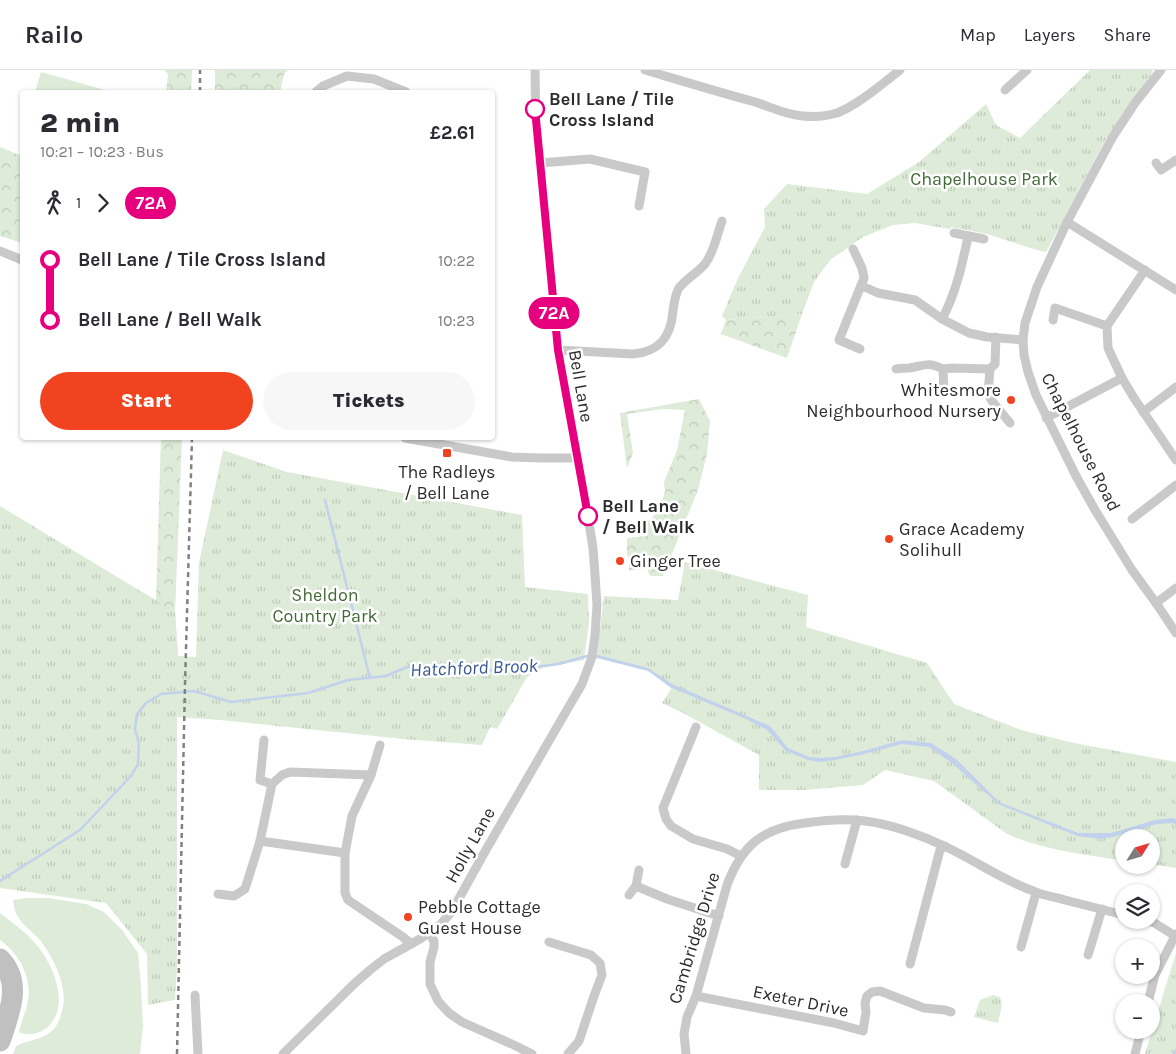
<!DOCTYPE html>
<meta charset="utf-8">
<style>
body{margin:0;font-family:Karla,sans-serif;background:#f7f7f7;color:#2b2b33;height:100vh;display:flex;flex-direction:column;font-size:19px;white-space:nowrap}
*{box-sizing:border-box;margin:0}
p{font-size:16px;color:#7c7c81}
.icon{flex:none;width:28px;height:28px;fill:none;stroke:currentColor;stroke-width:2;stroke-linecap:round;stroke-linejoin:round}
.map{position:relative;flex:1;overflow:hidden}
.panel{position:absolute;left:20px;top:20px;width:475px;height:350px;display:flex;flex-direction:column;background:#fff;border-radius:5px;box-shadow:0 1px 4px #0004}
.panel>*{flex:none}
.badge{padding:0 10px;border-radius:16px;font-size:18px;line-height:32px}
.needle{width:32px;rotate:53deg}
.fabs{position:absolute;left:1115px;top:759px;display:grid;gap:10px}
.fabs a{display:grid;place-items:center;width:45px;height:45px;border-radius:50%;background:#fff;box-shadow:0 1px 4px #0004;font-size:25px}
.map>.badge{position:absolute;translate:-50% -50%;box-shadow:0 0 0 2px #fff}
.legs{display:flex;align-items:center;gap:8px;height:55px;padding:0 20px;font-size:16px}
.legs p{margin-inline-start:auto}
.summary{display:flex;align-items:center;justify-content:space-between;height:85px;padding:0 20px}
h1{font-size:28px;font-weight:800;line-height:38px}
.cta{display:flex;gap:10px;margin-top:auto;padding:10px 20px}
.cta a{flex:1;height:58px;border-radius:30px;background:#f1431f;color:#fff;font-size:20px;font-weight:800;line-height:58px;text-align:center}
.cta a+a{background:#f7f7f7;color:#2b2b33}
ul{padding:0 20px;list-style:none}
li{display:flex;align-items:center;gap:18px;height:60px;font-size:19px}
li i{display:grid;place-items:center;width:8px;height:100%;margin:0 6px;background:currentColor}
li i::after{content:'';width:12px;height:12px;margin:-6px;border:4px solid;border-radius:50%;background:#fff}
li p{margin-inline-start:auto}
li:first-child i{background:linear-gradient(#0000 50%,currentColor 0)}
li:last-child i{background:linear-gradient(currentColor 50%,#0000 0)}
header{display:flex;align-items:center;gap:30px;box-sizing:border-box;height:70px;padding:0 25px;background:#fff;border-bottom:1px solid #e1e1e2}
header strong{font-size:24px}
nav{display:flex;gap:28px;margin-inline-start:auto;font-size:18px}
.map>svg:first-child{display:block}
</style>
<header>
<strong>Railo</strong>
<nav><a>Map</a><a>Layers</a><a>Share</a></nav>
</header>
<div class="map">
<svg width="1176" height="984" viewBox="0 0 1176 984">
<defs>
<pattern id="forest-crowns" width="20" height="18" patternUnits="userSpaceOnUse" patternTransform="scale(1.25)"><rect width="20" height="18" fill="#ddebd8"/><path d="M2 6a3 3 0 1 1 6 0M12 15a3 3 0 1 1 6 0" fill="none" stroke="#becaba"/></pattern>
<pattern id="park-tufts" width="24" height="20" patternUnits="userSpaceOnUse" patternTransform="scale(1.25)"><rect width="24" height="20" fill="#ddebd8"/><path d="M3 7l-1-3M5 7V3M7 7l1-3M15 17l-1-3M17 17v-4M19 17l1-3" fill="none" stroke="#becaba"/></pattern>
</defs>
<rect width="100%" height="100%" fill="#fff"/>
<!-- grass -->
<g fill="#ddebd8">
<path d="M41,2L112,22H35Z"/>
<path d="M27,828H48L86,834L104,842L122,860L138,883L141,917L143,956L140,984H13L16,976C26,971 39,970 48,964C56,959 60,950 62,941C69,919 54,888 40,870C33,862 22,855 17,845C14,841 14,834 13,830Z"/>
<path d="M0,843C12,853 25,861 35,873C53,893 73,939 45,959C38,964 27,966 19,962C21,952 26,942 28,931C32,906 19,884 0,870Z"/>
</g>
<!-- forest -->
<g fill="url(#forest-crowns)">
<path d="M164,0H192L191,22H166L168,4Z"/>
<path d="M215,0H288L284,4L280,22H215Z"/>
<path d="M0,77L22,86V173L0,166Z"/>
<path d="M802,244L787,288L721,264L726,250Z"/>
<path d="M699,329L710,351L707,384L698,420L663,506H650L647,499L629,500V487L627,486V468L647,466L645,451L651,450L660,436L665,422L664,412L677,380L685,340L663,339L627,344L633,383L627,398L620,343Z"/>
<path d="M161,368H182L175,542L178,587L136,519L156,530Z"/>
</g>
<!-- park -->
<g fill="url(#park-tufts)">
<path d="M1090,0H1152L1153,2L1107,67L1046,182L1037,180L987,164L951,157L950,159L915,153L893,155L863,167L830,190L814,212L802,244L726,250L722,246L738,208L765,157L764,139L787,114L867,124L919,92L986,34L996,55L1020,68Z"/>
<path d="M223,380L287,402L522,445L525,517L588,524L589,552L584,590L543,598L527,607L497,659L490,657L482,675L404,669L220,650L177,647V899L175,930L148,935L147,884L106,833L0,818V436L175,542L178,586L196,587L199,493Z"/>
<path d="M685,492L808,525L806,557L927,593L954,634L1021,660L1074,673L1176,692V798L1151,794V768H1124V791C1084,784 1044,780 1007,764L934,711L885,700L863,715L804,720H759V685L685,644L662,633L671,619L670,615L649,599L597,586L604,526L678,530Z"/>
<path d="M1176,883V984H1145Z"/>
<path d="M993,925L1000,927L1002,934L998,953L974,947L980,930Z"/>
</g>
<!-- water -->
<path fill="#c2d2ed" d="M598,585L648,598L672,614L770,656L788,678L809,687L821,688L835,687L863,681L902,670L931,673L956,689L999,732L1078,763H1111L1155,750L1172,748L1176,749V754L1171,753L1157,754L1112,767L1101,769L1077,766L998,734L953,694L929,677L902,674L864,684L835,690L820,692L808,690L786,681L767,660L746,649L670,617L648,601L597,588Z"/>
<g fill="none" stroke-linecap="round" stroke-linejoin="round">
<!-- stream -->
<g stroke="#c2d2ed" stroke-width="2.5">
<path d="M325,430L370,608"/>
<path d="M0,811L80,760L131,706L138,694L139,673L135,659L137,644L146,633L161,624L194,621L231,632L308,623L348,610L386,606L407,597L420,596L448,602L518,599L558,594L591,585L600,587"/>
<path d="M1175,984L1176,981"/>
</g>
<!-- taxiway -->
<path stroke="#c0c0c0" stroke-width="21" d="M0,889C23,913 9,944 0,971"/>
<!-- minor -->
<g stroke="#c9c9c9" stroke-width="9">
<path d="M645,0C682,11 718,22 755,32C771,37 786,45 803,46C813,47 827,46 837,43C858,35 882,14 900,0"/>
<path d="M1161,0L1135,33L1112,68L1067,152L1037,217L1025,253L1023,270L1024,285L1028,302L1036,325L1076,406L1095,440L1132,500L1156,533L1176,563"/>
<path d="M1005,20L1027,0"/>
<path d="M316,22L323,16L347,6L374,9L406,22"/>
<path d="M540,93L590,89L645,102L639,136"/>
<path d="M1156,93L1161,100L1176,90"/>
<path d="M1067,152L1176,220"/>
<path d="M954,163L984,169"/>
<path d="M853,179L862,198L864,208L839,270L860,279"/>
<path d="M0,181L22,190"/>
<path d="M1145,200L1107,256L1108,278L1122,308L1134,328L1176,390"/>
<path d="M862,216L878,223L915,230L942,249L969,263L987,267L1023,270"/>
<path d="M942,249C956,223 962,195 968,167"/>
<path d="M1053,250L1055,238L1107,256"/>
<path d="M996,267L995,294L990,299L988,324L992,331L1010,353"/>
<path d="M558,280L633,284C660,282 671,266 673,241C674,234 675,224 679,218C686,209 697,203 705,194C714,182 717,165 722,151"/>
<path d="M896,299C900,298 905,298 909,298C924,296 928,291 943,299"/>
<path d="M944,324L943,299L952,298L990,299"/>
<path d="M1143,342L1176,317"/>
<path d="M1046,348L1122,308"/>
<path d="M405,368L512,387L542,388H577"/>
<path d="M1132,449L1176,415"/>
<path d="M1156,533L1176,518"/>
<path d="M696,657L663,738L666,749L671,756L693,769L727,779L741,786"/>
<path d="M264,670L260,710L272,714"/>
<path d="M380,675L371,705L352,746L345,783V823L348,830L403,867L411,874"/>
<path d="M260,771L345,783"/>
<path d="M845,794L857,750"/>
<path d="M636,816L667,829L719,846"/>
<path d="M218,824L234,826L245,819L260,771L272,714L282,705L290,702L371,705"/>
<path d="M629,825L636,816L639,800"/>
<path d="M1144,850L1153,852L1175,866"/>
<path d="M429,863L434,871V877L430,892V914L438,931L449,943L462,952L514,975L532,984"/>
<path d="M549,872L591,885L600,893L602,905L594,926L579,971L568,984"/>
<path d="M1021,877L1036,823"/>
<path d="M1088,885L1102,839"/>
<path d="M910,894L940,780L945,776"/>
<path d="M195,925L198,984"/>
<path d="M696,926L834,953L863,961L866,942L865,933L867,926L872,922L880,921L924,938L945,940L951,942"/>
<path d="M1148,932L1155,905L1176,864"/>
<path d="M283,984L354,914L370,900L384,889L420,869L429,863L441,854L452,841L487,778L582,614L592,587L595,566L597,535L595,505L593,478L588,447L558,280L540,93L536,61L535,0"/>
<path d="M686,984L684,964L687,947L696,926L727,815C742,775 763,758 805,753C825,750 845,748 865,751C890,754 921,765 944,776C975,790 1003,811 1036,822C1045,826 1055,827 1065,830C1085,835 1104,840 1124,845"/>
<path d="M1135,984L1141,960"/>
</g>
<!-- rail -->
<g stroke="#818181" stroke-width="2.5" stroke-dasharray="5 4" stroke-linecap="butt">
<path d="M200,22V0"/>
<path d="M177,984L185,614L192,368"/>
</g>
</g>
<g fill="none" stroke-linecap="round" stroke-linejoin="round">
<defs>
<path id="line-1" d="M535,39L558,280L588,446"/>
</defs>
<!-- line-1 casing -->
<use href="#line-1" stroke="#fff" stroke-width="11"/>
<!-- line-1 -->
<use href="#line-1" stroke="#e6007e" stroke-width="8"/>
</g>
<!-- markers -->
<g fill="#fff" stroke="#e6007e" stroke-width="2.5">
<circle cx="535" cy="39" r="9"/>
<circle cx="588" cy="446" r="9"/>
</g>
<g fill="#f1431f" stroke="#fff" stroke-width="2">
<circle cx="1011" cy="330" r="5"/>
<rect x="442" y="378" width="10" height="10" rx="2.5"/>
<circle cx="889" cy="469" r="5"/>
<circle cx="620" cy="491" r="5"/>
<circle cx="408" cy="847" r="5"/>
</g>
<g text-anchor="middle" stroke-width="5" stroke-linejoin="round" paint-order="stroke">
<!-- stop labels -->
<g font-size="18" font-weight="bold" fill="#2c2c2c" stroke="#fff" text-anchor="start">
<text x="549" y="35">Bell Lane / Tile<tspan x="549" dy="21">Cross Island</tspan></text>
<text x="602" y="442">Bell Lane<tspan x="602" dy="21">/ Bell Walk</tspan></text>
</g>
<!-- park labels -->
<g font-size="18" fill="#426a37" stroke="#fff">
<text x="984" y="115">Chapelhouse Park</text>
<text x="325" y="531">Sheldon<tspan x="325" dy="21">Country Park</tspan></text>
</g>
<!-- street labels -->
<g font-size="18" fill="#2c2c2c" stroke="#fff">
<text transform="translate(581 316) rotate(80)" y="6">Bell Lane</text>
<text transform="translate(1081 372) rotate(63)" y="6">Chapelhouse Road</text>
<text transform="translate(470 775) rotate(-61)" y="6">Holly Lane</text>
<text transform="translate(694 868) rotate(-73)" y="6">Cambridge Drive</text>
<text transform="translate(801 931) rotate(12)" y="6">Exeter Drive</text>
</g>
<!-- poi labels -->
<g font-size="18" fill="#2c2c2c" stroke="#fff" text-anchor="start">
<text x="1001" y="326" text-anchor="end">Whitesmore<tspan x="1001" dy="21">Neighbourhood Nursery</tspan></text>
<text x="447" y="408" text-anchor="middle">The Radleys<tspan x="447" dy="21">/ Bell Lane</tspan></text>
<text x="899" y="465">Grace Academy<tspan x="899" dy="21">Solihull</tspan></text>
<text x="630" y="497">Ginger Tree</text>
<text x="418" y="843">Pebble Cottage<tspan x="418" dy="21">Guest House</tspan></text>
</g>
<!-- water labels -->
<g font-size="19" font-style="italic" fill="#355893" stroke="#fff">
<text transform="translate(474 597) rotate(-2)" y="7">Hatchford Brook</text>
</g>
</g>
</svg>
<div class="fabs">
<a><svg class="needle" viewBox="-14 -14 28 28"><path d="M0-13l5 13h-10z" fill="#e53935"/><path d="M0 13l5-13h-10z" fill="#7c7c81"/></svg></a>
<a><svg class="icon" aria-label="layers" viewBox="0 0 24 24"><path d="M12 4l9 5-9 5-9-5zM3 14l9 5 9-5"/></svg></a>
<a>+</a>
<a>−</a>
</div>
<b class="badge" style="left:554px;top:243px;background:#e6007e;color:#fff">72A</b>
<section class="panel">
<div class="summary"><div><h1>2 min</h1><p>10:21 – 10:23 · Bus</p></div><b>£2.61</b></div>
<div class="legs"><svg class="icon" aria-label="walk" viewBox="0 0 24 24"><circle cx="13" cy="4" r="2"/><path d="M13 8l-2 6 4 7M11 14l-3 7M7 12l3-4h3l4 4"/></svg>1<svg class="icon" aria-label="forward" viewBox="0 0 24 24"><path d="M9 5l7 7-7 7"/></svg><b class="badge" style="background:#e6007e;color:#fff">72A</b></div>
<ul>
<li><i style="color:#e6007e"></i><b>Bell Lane / Tile Cross Island</b><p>10:22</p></li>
<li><i style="color:#e6007e"></i><b>Bell Lane / Bell Walk</b><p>10:23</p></li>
</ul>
<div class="cta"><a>Start</a><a>Tickets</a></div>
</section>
</div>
